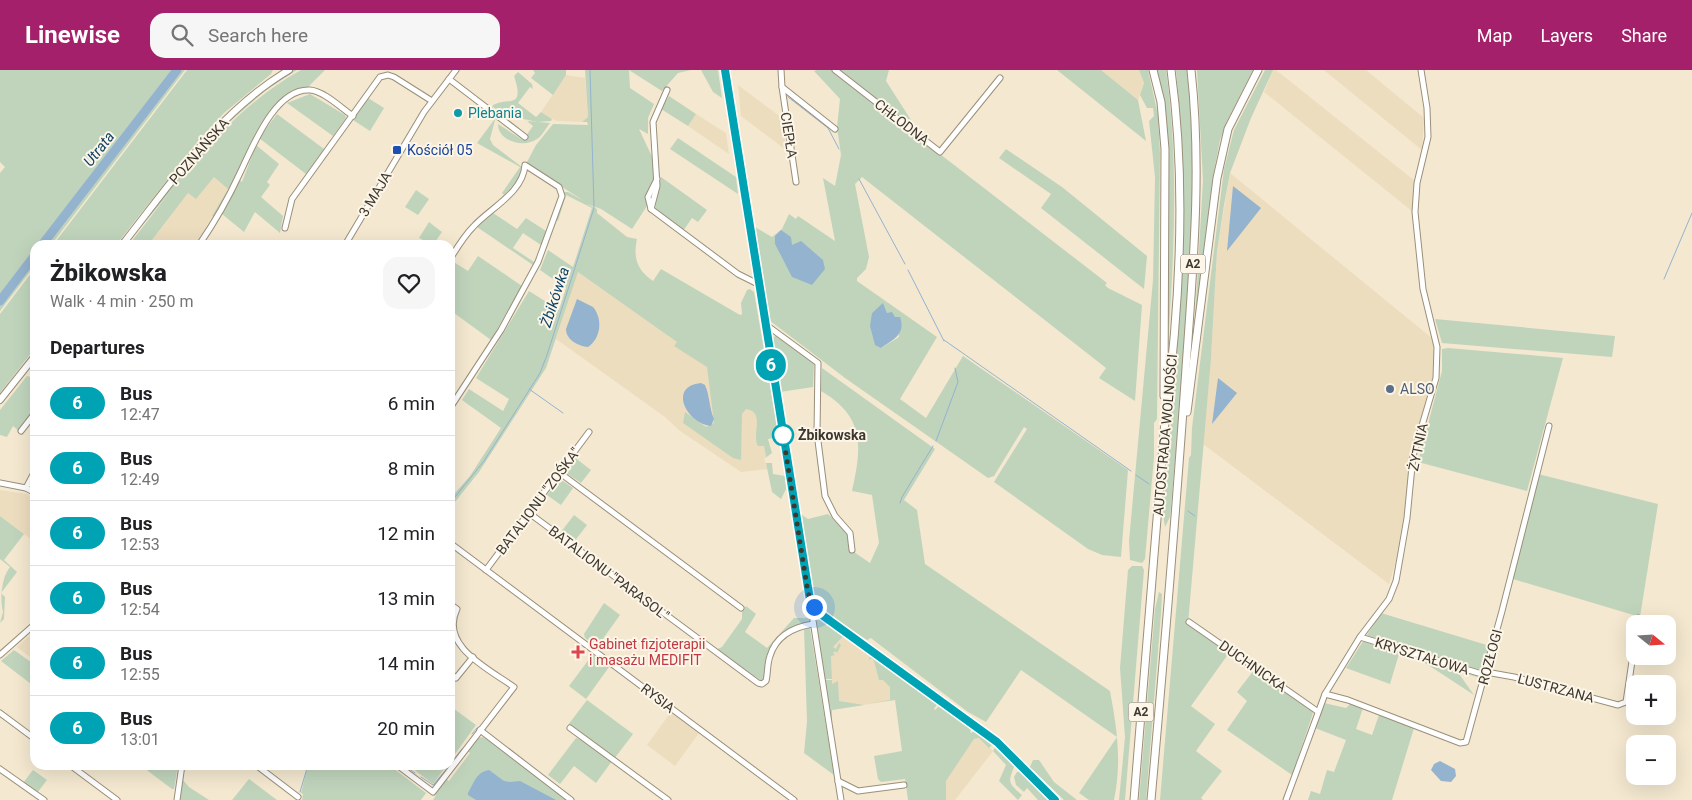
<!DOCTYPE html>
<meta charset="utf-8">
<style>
body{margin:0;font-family:Roboto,sans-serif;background:#f6f6f6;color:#202124;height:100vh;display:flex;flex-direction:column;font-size:19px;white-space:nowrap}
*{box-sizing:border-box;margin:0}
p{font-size:16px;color:#757577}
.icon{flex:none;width:28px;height:28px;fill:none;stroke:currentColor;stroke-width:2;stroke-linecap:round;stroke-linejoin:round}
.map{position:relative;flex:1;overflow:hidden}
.panel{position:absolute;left:30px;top:170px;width:425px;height:530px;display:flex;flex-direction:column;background:#fff;border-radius:15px;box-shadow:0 5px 20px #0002}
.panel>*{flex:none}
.badge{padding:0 10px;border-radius:16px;font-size:18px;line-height:32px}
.needle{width:32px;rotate:108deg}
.fabs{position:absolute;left:1626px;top:545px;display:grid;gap:10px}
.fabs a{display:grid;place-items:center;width:50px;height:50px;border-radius:10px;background:#fff;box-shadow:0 5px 20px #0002;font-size:25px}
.you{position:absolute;width:25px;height:25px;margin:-12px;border:4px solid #fff;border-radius:50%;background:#1a73e8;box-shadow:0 0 0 8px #1a73e833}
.map>.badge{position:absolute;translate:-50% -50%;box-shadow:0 0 0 2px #fff}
h2{padding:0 20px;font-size:19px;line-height:45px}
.round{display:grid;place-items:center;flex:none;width:52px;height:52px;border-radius:15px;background:#f6f6f6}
.head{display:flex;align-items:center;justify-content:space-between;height:85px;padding:0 20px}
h1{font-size:24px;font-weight:800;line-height:38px}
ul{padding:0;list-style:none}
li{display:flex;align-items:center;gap:15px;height:65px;padding:0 20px;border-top:1px solid #e0e0e0}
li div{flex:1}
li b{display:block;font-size:19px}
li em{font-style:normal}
li .badge{min-width:55px;font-weight:700;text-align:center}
header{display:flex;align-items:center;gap:30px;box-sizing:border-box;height:70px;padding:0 25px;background:#a5206b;color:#fff}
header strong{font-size:24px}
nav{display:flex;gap:28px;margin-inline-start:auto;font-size:18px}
.search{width:350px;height:45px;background:#f6f6f6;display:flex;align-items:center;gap:12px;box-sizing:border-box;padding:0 18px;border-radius:15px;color:#757577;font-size:19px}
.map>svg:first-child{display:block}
</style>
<header>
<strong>Linewise</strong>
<div class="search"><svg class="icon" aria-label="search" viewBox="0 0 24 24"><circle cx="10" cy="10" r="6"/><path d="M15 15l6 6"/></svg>Search here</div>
<nav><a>Map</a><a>Layers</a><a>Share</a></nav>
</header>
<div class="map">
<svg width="1692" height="730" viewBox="0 0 1692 730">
<rect width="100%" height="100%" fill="#f4e8d0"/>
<!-- built -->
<g fill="#edddbf">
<path d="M1101,0H1139L1144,13L1138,30Z"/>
<path d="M1273,0H1276L1415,111L1413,142L1264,22Z"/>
<path d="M1324,0H1366L1424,48L1422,80Z"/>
<path d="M566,5L585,8L588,48L582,52L556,51L541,42Z"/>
<path d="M738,15L782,48L786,80L741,46Z"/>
<path d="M696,44L726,63L729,84L688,56Z"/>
<path d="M198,94L228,118L200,168L195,175H142L138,172Z"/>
<path d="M1230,103L1433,269L1435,299L1411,381L1401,475L1389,514L1203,374L1211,289L1217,181Z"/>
<path d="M578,201L750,285L766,387L764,389L768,399L741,402L680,361L665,347L556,269Z"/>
<path d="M0,420L27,424L35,430V472L0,446Z"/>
<path d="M35,561V591L17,577Z"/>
<path d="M843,567L872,587L893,620L895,630L832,640L831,579L835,569Z"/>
<path d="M671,642L699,663L675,696L647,675Z"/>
<path d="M979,668L993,681L955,730H946V711L974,669Z"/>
</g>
<!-- green -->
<g fill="#c0d4bc" fill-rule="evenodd">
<path d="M0,0H175L41,175H35V182L0,228V103L5,97L0,92Z"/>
<path d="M180,0H185L51,175H45Z"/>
<path d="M187,0H273L271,4L224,43L198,71L116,175H53Z"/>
<path d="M294,0H297L266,20L225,56L126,175C176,111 223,44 294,0Z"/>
<path d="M301,0H325L308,17L296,21L262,54L214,147L212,146L228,119L214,107L196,129L188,123L148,175H129C180,110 227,41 301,0Z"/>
<path d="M533,0H566V5L553,25L531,8L535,3Z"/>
<path d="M585,0H629L630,18L654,34L648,48V64L639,59L655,93L656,103L647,124V136L632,159L601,139L587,134L597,139V143L627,167L637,169C633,188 637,200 653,211L661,199L740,245L742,244L741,233L747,220L750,219L754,222L779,367L768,369L772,383L764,389L766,387L764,376H758C751,364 766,342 746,339L742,344L741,390L733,388L683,353L685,342L706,357L714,353L707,297L674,276L677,272L578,202L546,298L479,402L450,438V422L455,423L470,406L501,358L462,330L469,319L503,341L509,329L476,308L529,221L559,240L566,218L540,200L548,180L573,197L592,138L566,125L558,151L556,149L563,122H568L584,131L526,94L536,75L553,54L588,55L587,52H582L588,47Z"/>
<path d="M629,0H691L678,3L662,21Z"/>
<path d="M701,0H718L722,28L713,22Z"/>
<path d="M817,0H831L1107,213L1105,215L1108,218L1142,235L1135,331L1099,308L1106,298L862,107L855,114L869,187L866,199L857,208V211L937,267L900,329L926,348L963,286L1128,400L1121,487L1102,485L1088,479L994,412L1027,359L1024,357L994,406L988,408L845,308L769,250L753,156L772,167L782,159L789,144L796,149L798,146L835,171L823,108L835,116L841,85L837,57L840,29L814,1ZM883,234L887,243L895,247L899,267L881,278L872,243Z"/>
<path d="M840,0H889L886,11L911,50L908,55Z"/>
<path d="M1057,0H1101L1138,30L1146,71Z"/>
<path d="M1139,0H1148L1158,45L1160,83L1157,349L1154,353V387L1145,489L1142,493L1130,490L1129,471L1153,210L1155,107L1149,51L1154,46L1153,38H1147L1140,25L1144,13Z"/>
<path d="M1157,0H1166C1179,91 1174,183 1168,274L1169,91L1166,43Z"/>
<path d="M1176,0H1187C1202,148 1183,299 1170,447L1165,457L1163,444C1176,296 1192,148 1176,0Z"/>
<path d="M1197,0H1253L1227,51L1220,70L1213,106L1194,266L1203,110Z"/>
<path d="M1265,0H1273L1251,48L1230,103L1224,135L1217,181L1211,289L1188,554L1229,583L1191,636L1215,654L1196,681L1222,701L1201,728L1203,730H1160L1189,388L1191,385L1192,358L1224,99L1234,60Z"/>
<path d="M518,2L532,14L533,19L530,17L518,33L536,47L541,42L552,49L551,51L537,52L519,48H507L492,36C506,26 526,41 514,6Z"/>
<path d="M310,24L345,45L346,48L333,66L287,33Z"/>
<path d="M669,26L696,44L688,56L661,39Z"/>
<path d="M368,28L384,38L370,61L353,50Z"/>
<path d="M277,44L324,79L306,104L259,68Z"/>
<path d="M489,44L495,50L490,69L493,75L522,97L521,106L504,125L502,123L520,97L477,73L494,50Z"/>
<path d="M527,51L550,53C546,58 542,66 537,69C525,78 498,72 498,54L523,70L533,56Z"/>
<path d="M678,68L736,107L738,124L670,79Z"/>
<path d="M256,75L279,94L267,112L270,115L261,127L283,146L280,163L255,142L244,162L222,144L240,110L242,112Z"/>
<path d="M1006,79L1062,117L1147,186L1144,219L1041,138L1051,124L999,88Z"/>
<path d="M661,107L707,140L698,152L692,148L683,161L655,139Z"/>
<path d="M416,120L429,129L418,145L405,137Z"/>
<path d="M493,143L517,159L526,148L546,161L541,175L523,163L513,178L534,192L533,195L477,157Z"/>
<path d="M429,152L442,162L433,175L419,168Z"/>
<path d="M478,186L522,216L491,270L450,240V227L455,220L450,217V194L452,191L468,201Z"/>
<path d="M35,188V195L0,241V233Z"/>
<path d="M35,198V278L0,323V244Z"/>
<path d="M1435,249L1615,266L1612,287L1442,273Z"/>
<path d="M776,266L814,293L813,317L780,322L770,268Z"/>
<path d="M1448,278L1563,288L1527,421L1418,392L1442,301V279Z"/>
<path d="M822,298L935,379L904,430L917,440L925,494L1110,621C1117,659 1122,692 1114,730H1089L1079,723L1117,667L1021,600L986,652L968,642L876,572L871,568L867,570C855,561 822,541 814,530C806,516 804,463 802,445L808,449L828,444L847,462L850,482H854L870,493L879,473L872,425L852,421C862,376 865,347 821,321Z"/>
<path d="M27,306L35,308V340L19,361L13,356L7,367L0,365V340Z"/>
<path d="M574,387L591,400L581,413L566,403V398Z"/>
<path d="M766,393H772L773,404L785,406L786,419L781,429L772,422Z"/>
<path d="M1538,404L1658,434L1640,547L1513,509Z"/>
<path d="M558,411H563L573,418L561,435L547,425Z"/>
<path d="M574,445L587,455L574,472L561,462Z"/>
<path d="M0,446L24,464L4,490L17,502L1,523L5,527L4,549L0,553L3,542C0,529 1,508 10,497L0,489Z"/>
<path d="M1132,496H1142L1144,500L1125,730H1119L1125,667L1120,598L1128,500Z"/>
<path d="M1159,522L1162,524L1161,544L1146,730H1139L1155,539Z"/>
<path d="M604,533L620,545L597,577L585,568L584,564Z"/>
<path d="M746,536L756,544L745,562L767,578L794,548H807L810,550L808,553C776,562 769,579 764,610L762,611L715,580L722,577L742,549V542Z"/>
<path d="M1381,543L1490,576L1480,608L1457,601L1474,625L1419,589L1399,584L1390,614L1346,598Z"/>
<path d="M818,547L845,564L833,577L836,579L839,573L841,575L837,583L835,581L833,583L835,585L831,586L832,609H824L816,553Z"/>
<path d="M804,558H810L834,705L804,683L807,652Z"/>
<path d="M14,580L35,595V617L1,591Z"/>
<path d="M593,584L609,597L586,629L569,616Z"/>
<path d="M870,586L938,633L934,639L935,640L940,635L972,658L970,662L972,663L974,659L993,674L989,678L979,668L974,669L946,711V730H908L905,709L881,712L878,709L874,686L902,681L895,630L865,634L890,630V617L883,610H879L874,591L872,588L869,590Z"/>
<path d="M1254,600L1311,638L1313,643L1292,705L1227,660L1247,631L1237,622Z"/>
<path d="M824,610H832V614L838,611L839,631L864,635L832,640V652L828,638L832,637H829Z"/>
<path d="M587,630L633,664L614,689L568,655Z"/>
<path d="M1324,633L1346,638L1351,633L1363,638L1356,659L1372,665L1379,645L1414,658L1392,730H1308L1311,721L1320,724L1327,700L1334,702L1346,670L1315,658Z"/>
<path d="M450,636L476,655L450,691Z"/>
<path d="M482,667L485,668L568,730H433L436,725L435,724L446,709L449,711L470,683L467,680L476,669Z"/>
<path d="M576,668L585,671L612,691L596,713L574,696L560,714L548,705Z"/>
<path d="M996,676L1015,694C1009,711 1006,712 1022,725L1018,730L999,711L1006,695L993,681Z"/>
<path d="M1033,690H1039L1054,712L1077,730H1064L1030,697Z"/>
<path d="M140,695H178L174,719H172Z"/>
<path d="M308,695H389L426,723L421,730H302L303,724L301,723Z"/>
<path d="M408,695H447L433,714Z"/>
<path d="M33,700L47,710L37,723L23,713Z"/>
<path d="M1021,701L1049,730H1038L1027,718L1024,722L1016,715L1014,707L1017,702Z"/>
<path d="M249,709L277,730H232Z"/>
<path d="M183,710L189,717L209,730H180Z"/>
</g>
<!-- water -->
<g fill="#94b3ce">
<path d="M1233,116L1261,138L1227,181Z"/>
<path d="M781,160L791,167L792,175L801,171L823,190L825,199L812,215L792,207L775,174V166Z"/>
<path d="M577,229L593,237C603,249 601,268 588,277C578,276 566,270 566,259Z"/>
<path d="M883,233L887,243L892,242L895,247H900C906,264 894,269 881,278L875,275L870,256L872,243Z"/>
<path d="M1218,308L1237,323L1212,354Z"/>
<path d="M701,313L705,315C710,326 709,338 714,349L711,356C686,353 668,316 701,313Z"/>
<path d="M1440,691L1455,699L1456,706L1451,712L1441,711L1431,700L1434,694Z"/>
<path d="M489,700L504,711L510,712L520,711L556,730H476L468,725V723C474,713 476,702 489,700Z"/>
</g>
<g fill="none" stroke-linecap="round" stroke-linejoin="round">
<!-- stream -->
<g stroke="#94b3ce" stroke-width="1">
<path d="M788,27L828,58L839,79"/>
<path d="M859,109L905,194"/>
<path d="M908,200L944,271"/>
<path d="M1664,209L1692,143"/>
<path d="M944,270L1131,401"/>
<path d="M529,319L563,343"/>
<path d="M936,371L958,312L955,298"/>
<path d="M1136,405L1149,414"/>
<path d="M450,433L484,391L540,303L547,285L594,138L590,0"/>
<path d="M900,433L902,427L933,376"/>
<path d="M1188,441L1195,446"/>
<path d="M472,664L477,658"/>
<path d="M450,694L462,679"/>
<path d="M404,695L415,703"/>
<path d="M421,707L433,715L450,695"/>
<path d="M300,722L308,695"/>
</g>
<!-- river -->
<g stroke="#94b3ce" stroke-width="9">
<path d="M42,175L177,0"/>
<path d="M0,231L35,185"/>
</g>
<defs>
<g id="minor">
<path d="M781,0L782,17L835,59"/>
<path d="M835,0L940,82L1000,8"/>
<path d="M449,9L525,67"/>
<path d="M782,17L796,112"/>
<path d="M657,109L648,127L651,139L738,204L758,214"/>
<path d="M651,139L657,116L653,52L667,20"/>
<path d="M285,158L292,129L380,7L388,5L394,7L432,31"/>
<path d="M199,175C214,153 228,129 239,105C252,79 274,18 310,20C324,21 341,38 353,46"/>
<path d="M345,175L424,42L456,0"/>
<path d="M450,189C457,178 464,166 473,157C490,138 523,123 525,95L559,117L562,126L538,192L501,260L450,338"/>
<path d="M765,254L818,293L817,363L825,426L835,446L850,463L852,480"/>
<path d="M21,361L35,343"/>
<path d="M560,403L741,538"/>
<path d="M0,413L26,418L35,423"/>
<path d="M26,418L35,401"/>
<path d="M529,443L758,613L762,614L766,611C768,603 767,594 770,586C776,566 794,557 813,554"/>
<path d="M450,473L794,730"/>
<path d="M486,500L589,362"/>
<path d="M814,537L812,544L841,730"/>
<path d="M1189,552L1317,641"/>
<path d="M1638,554V548"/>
<path d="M1360,567L1485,605"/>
<path d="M0,585L35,554"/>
<path d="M1486,602L1514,607L1618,635L1626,632L1635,571"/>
<path d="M450,603L456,608L473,587"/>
<path d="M1325,624L1348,630L1460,673L1466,672L1502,541L1549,356"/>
<path d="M0,643L35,669"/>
<path d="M570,658L668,730"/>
<path d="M480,660L571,730"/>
<path d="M70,695L117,730"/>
<path d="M256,695L298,727"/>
<path d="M397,695L433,722L514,617C489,599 439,576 457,539L450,534"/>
<path d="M0,699L44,730"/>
<path d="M838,711L858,721L904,715"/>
<path d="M177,730L182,695"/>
<path d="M1286,730L1325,624L1360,567L1389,529L1396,511L1407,448L1413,386L1436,308L1437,277L1423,219L1415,142L1417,113L1428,67L1427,38L1421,0"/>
</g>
<g id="major">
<path d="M725,0L810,530L822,545L997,672L1055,730"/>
<path d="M122,175C172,112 218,42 289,0"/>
<path d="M0,330L35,286"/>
</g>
<g id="highway">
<path d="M1153,0L1161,32L1165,79L1164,326"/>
<path d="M1187,342L1217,108L1228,59L1258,0"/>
<path d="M1134,730L1165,351C1180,236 1187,116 1171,0"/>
<path d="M1151,730C1164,586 1176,442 1186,298C1193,198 1202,99 1191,0"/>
</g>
</defs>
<!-- minor casing -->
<use href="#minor" stroke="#9a8f79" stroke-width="7"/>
<!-- major casing -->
<use href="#major" stroke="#9a8f79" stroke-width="8"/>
<!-- highway casing -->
<use href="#highway" stroke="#9a8f79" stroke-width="9"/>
<!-- minor -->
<use href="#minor" stroke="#fff" stroke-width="5"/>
<!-- major -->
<use href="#major" stroke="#fff" stroke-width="6"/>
<!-- highway -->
<use href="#highway" stroke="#fff" stroke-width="7"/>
</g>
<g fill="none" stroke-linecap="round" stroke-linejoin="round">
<defs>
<path id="line" d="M725,0L810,530L822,545L997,672L1055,730"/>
</defs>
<!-- line casing -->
<use href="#line" stroke="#fff" stroke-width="11"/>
<!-- line -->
<use href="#line" stroke="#00a3b4" stroke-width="8"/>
<!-- walk -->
<path stroke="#3d382f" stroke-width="5" stroke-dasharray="0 9" d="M783,365L808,523L814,537"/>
</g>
<!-- markers -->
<circle fill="#0f9aa8" stroke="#fdf6e8" stroke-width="2" cx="458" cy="43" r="5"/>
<rect fill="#1a4fb4" stroke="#fdf6e8" stroke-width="2" x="392" y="75" width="10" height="10" rx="2.5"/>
<circle fill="#5c6f8a" stroke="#fdf6e8" stroke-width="2" cx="1390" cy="319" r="5"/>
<circle fill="#fff" stroke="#00a3b4" stroke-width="2.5" cx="783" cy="365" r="10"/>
<path fill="#e0444e" stroke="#fdf6e8" stroke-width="2" d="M575.5 574.5h5v5h5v5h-5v5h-5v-5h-5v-5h5z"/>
<g text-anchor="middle" stroke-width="4" stroke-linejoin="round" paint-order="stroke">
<!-- shield labels -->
<g fill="#fdf6e8" stroke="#777166" stroke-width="1">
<rect x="1180.5" y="184.5" width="25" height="19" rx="4"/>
<rect x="1128.5" y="632.5" width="25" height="19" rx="4"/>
</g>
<g font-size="12" font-weight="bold" fill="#3d382f">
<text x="1193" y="198">A2</text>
<text x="1141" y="646">A2</text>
</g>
<!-- culture labels -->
<g font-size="14" fill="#0d838f" stroke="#fdf6e8" text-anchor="start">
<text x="468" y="48">Plebania</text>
</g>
<!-- street labels -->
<g font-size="14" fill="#3d382f" stroke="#fdf6e8">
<text transform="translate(902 52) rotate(38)" y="5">CHŁODNA</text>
<text transform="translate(789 65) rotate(81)" y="5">CIEPŁA</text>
<text transform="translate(199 81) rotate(-49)" y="5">POZNAŃSKA</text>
<text transform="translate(375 124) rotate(-59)" y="5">3 MAJA</text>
<text transform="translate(1165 365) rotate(-85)" y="5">AUTOSTRADA WOLNOŚCI</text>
<text transform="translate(1418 377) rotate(-78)" y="5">ŻYTNIA</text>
<text transform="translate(538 431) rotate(-53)" y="5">BATALIONU "ZOŚKA"</text>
<text transform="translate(609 503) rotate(37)" y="5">BATALIONU "PARASOL"</text>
<text transform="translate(1422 586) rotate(17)" y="5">KRYSZTAŁOWA</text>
<text transform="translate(1490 587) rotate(-75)" y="5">ROZŁOGI</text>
<text transform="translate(1253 596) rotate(35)" y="5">DUCHNICKA</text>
<text transform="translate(1556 618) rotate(15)" y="5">LUSTRZANA</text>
<text transform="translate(658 628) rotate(37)" y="5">RYSIA</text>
</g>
<!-- transit labels -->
<g font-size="14" fill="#164399" stroke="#fdf6e8" text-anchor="start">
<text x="407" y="85">Kościół 05</text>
</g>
<!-- service labels -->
<g font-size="14" fill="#4e5e75" stroke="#fdf6e8" text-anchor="start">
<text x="1400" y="324">ALSO</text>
</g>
<!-- stop labels -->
<g font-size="14" font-weight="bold" fill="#3d382f" stroke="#fdf6e8" text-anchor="start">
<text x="798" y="370">Żbikowska</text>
</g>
<!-- health labels -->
<g font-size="14" fill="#be3a42" stroke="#fdf6e8" text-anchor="start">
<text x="589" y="579">Gabinet fizjoterapii<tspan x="589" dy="16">i masażu MEDIFIT</tspan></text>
</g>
<!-- water labels -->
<g font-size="15" font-style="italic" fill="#0e4367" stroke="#fdf6e8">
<text transform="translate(99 79) rotate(-52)" y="5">Utrata</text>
<text transform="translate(555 227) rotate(-72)" y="5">Żbikówka</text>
</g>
</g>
</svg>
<div class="fabs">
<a><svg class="needle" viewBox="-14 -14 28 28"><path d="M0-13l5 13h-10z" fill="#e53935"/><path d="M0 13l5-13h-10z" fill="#757577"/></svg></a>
<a>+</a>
<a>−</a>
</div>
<div class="you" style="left:814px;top:537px"></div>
<b class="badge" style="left:771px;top:295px;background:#00a3b4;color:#fff">6</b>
<section class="panel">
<div class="head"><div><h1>Żbikowska</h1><p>Walk · 4 min · 250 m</p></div><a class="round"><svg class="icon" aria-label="heart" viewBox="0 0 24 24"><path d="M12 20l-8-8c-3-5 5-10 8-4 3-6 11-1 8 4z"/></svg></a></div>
<h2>Departures</h2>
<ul>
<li><span class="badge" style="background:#00a3b4;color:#fff">6</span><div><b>Bus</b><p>12:47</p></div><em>6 min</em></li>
<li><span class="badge" style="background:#00a3b4;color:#fff">6</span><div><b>Bus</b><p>12:49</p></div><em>8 min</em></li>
<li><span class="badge" style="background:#00a3b4;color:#fff">6</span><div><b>Bus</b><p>12:53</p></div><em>12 min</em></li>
<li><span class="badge" style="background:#00a3b4;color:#fff">6</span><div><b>Bus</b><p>12:54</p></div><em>13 min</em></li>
<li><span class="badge" style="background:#00a3b4;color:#fff">6</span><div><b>Bus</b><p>12:55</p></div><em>14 min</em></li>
<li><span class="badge" style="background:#00a3b4;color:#fff">6</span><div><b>Bus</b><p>13:01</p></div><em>20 min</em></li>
</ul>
</section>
</div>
